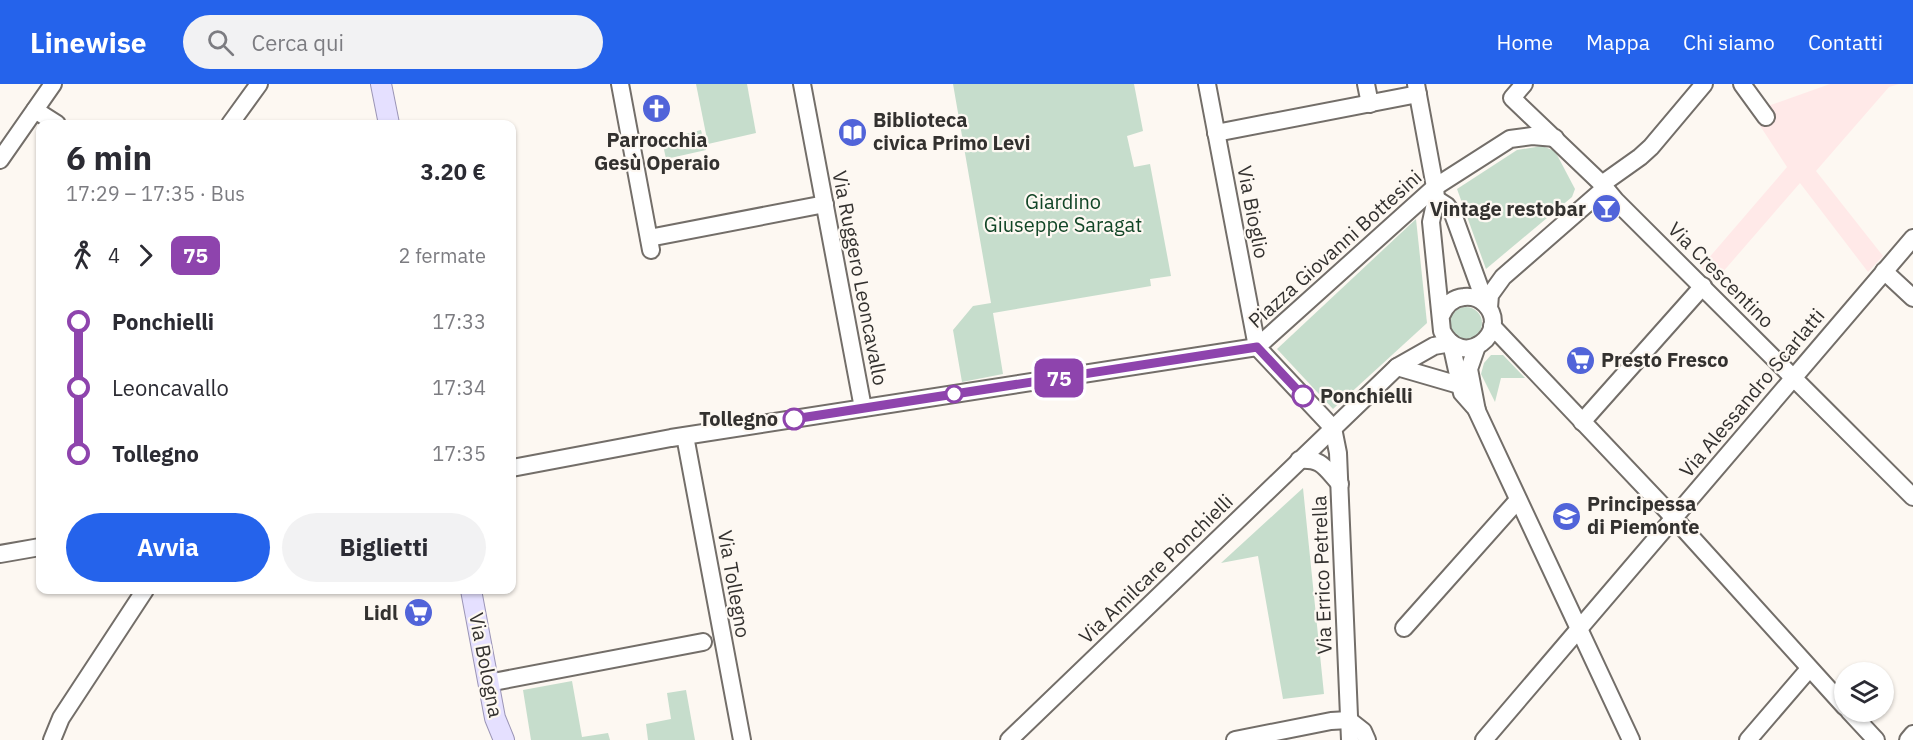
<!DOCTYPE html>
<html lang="it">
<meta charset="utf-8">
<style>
body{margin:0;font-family:"IBM Plex Sans",sans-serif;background:#f2f2f3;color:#2b2b33;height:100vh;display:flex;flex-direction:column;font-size:22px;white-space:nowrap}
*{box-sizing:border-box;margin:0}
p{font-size:20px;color:#7c7c81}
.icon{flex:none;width:33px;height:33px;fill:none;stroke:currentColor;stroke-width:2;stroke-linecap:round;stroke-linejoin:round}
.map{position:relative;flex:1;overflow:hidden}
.details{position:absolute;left:36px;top:36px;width:480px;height:474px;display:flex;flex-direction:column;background:#fff;border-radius:12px;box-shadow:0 2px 4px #0004}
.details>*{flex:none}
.badge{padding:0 12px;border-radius:9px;font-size:21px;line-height:39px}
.tools{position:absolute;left:1834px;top:578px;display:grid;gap:12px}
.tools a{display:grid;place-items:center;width:60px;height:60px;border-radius:50%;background:#fff;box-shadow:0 2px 4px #0004;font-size:30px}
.map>.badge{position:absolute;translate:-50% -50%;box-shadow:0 0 0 3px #fff}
.legs{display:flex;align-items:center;gap:9px;height:66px;padding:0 30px;font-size:20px}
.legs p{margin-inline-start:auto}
.headline{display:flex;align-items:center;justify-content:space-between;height:102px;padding:0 30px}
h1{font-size:33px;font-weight:700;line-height:45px}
.primary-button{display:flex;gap:12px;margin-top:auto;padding:12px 30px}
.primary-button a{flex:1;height:69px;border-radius:36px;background:#2563eb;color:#fff;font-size:24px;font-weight:700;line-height:69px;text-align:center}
.primary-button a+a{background:#f2f2f3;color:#2b2b33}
ul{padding:0 30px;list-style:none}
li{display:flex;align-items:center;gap:21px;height:66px;font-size:22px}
li i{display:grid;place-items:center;width:9px;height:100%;margin:0 8px;background:currentColor}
li i::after{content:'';width:15px;height:15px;margin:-8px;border:4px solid;border-radius:50%;background:#fff}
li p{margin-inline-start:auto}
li:first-child i{background:linear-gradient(#0000 50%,currentColor 0)}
li:last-child i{background:linear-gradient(currentColor 50%,#0000 0)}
header{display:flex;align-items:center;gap:36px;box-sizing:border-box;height:84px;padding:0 30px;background:#2563eb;color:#fff}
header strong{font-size:28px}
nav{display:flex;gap:33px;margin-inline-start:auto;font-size:21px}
.search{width:420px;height:54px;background:#f2f2f3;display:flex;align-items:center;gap:15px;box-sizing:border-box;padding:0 21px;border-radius:33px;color:#7c7c81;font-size:22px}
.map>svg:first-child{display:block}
</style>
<header>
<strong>Linewise</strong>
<div class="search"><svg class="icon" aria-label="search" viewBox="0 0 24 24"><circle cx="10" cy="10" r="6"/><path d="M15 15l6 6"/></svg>Cerca qui</div>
<nav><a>Home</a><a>Mappa</a><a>Chi siamo</a><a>Contatti</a></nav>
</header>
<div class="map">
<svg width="1913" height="656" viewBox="0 0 1913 656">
<rect width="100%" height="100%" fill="#fdf8f2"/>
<!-- commercial -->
<path fill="#ffe9e8" d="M1830,0H1899L1889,3L1816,87L1883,172L1868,188L1800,99L1715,197L1701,183L1787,83L1751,28Z"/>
<!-- green -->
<g fill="#c6ddcc">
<path d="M696,0H747L756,49L708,60Z"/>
<path d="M953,0H1134L1143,47L1127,52L1134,83L1150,80L1171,192L1150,195L1151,202L993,229L1003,290L962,298L953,246L973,222L991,219Z"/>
<path d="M701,46L706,66L666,75L662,56Z"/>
<path d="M1542,62L1555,67L1575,105L1572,113L1486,185L1457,105L1517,66Z"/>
<path d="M1416,135L1427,239L1333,325L1277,265Z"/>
<circle cx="1466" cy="239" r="16"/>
<path d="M1491,271H1503L1525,294H1501L1495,318L1481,290L1484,279Z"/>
<path d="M1303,404L1324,610L1283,615L1258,472L1221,479Z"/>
<path d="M572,597L582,653L608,649L610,656H531L523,606Z"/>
<path d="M686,606L695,656H648L646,640L671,635L667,609Z"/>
</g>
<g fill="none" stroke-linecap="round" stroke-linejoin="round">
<defs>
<g id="minor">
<path d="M620,0L651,166"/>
<path d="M802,0L863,324"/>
<path d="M1207,0L1257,263"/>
<path d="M1366,0L1370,20"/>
<path d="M1416,0L1435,103L1436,115L1431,138L1442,247C1463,288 1512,247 1485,220C1480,215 1472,212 1464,213C1452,214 1445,222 1441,232"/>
<path d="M1524,0L1512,14L1602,100L1616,117L1913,413"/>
<path d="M1742,0L1766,33"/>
<path d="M35,26L57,40"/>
<path d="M230,40L259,0"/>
<path d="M1216,49L1418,10"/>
<path d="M0,76L53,0"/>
<path d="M1602,100L1640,73L1651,63L1704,0"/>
<path d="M1436,115L1447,122L1453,130L1481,207L1482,217"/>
<path d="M649,154L825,120"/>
<path d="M1884,187L1913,214"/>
<path d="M1489,224L1490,211L1503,193L1605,104"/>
<path d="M1492,242L1674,434L1845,623"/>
<path d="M1451,259L1462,309L1477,326"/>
<path d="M1477,262L1469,285L1477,327L1631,656"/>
<path d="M1257,263L1435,103L1510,55L1532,52L1555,54"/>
<path d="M1257,263L1333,344"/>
<path d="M1397,283L1459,301"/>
<path d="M1582,338L1703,202"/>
<path d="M1333,344L1338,369L1350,656"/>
<path d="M685,352L742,656"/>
<path d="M1299,376C1322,374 1325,384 1340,400"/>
<path d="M512,384L671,354L1257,263"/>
<path d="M0,470L40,463"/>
<path d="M1404,544L1518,416"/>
<path d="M488,599L703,558"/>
<path d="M1849,627L1876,656"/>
<path d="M52,656L61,634L145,506"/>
<path d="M1009,656L1397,283L1434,262L1451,259"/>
<path d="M1235,656L1331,637L1349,636L1363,647L1367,656"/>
<path d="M1484,656L1913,154"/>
<path d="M1748,656L1809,585"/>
<path d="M1908,656L1913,650"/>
</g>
<g id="major">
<path d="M381,0L389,40"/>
<path d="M471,506L495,634L504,656"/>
</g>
</defs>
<!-- minor casing -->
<use href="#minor" stroke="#736e69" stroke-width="20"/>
<!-- major casing -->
<use href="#major" stroke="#9b95b6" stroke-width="22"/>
<!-- minor -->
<use href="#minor" stroke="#fff" stroke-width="16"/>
<!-- major -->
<use href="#major" stroke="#e5e0ff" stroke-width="20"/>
</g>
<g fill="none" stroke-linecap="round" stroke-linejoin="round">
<defs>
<path id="line-1" d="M794,335L1257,263L1303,312"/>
</defs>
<!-- line-1 casing -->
<use href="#line-1" stroke="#fff" stroke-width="14"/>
<!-- line-1 -->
<use href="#line-1" stroke="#8e44ad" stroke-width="9"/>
</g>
<!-- icons -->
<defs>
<symbol id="church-disc" viewBox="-11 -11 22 22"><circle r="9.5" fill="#5164d9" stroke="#fdf8f2"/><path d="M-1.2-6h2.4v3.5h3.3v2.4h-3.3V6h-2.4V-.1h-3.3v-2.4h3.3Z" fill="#fff"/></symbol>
<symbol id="library-disc" viewBox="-11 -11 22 22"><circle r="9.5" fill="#5164d9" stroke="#fdf8f2"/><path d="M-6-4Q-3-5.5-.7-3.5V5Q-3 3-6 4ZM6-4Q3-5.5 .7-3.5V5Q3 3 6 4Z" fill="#fff"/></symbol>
<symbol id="bar-disc" viewBox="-11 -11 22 22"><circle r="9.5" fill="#5164d9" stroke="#fdf8f2"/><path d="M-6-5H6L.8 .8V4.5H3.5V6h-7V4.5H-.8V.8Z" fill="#fff"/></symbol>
<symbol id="supermarket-disc" viewBox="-11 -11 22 22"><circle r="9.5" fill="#5164d9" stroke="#fdf8f2"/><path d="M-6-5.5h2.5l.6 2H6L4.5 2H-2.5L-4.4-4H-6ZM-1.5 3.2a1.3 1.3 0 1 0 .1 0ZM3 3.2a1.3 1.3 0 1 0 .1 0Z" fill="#fff"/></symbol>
<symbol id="school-disc" viewBox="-11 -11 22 22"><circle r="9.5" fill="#5164d9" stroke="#fdf8f2"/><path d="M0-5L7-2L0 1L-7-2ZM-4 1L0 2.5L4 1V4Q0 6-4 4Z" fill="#fff"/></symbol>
</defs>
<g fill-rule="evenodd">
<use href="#church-disc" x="640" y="8" width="33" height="33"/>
<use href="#library-disc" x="836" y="32" width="33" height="33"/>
<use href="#bar-disc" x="1590" y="108" width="33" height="33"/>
<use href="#supermarket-disc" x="1564" y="260" width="33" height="33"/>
<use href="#school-disc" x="1550" y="416" width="33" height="33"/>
<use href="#supermarket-disc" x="402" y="512" width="33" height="33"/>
</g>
<!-- markers -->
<g fill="#fff" stroke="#8e44ad" stroke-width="3">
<circle cx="954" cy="310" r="8"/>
<circle cx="1303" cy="312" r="10"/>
<circle cx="794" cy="335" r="10"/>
</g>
<g text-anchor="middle" stroke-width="4.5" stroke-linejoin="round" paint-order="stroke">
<!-- poi labels -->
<g font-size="20" font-weight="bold" fill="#33312f" stroke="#fdf8f2" text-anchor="start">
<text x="873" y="43">Biblioteca<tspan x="873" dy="23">civica Primo Levi</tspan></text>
<text x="657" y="63" text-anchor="middle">Parrocchia<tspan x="657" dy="23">Gesù Operaio</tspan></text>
<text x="1586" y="132" text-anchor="end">Vintage restobar</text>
<text x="1601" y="283">Presto Fresco</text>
<text x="1587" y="427">Principessa<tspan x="1587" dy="23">di Piemonte</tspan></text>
<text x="398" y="536" text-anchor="end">Lidl</text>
</g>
<!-- park labels -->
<g font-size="20" fill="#114526" stroke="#fdf8f2">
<text x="1063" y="125">Giardino<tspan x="1063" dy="23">Giuseppe Saragat</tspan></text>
</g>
<!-- street labels -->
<g font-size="20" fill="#33312f" stroke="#fdf8f2">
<text transform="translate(1253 128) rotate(79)" y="7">Via Bioglio</text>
<text transform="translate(1335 165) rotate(-42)" y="7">Piazza Giovanni Bottesini</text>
<text transform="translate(1721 191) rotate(45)" y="7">Via Crescentino</text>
<text transform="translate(860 194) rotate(79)" y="7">Via Ruggero Leoncavallo</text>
<text transform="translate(1752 309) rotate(-50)" y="7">Via Alessandro Scarlatti</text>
<text transform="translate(1156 485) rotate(-44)" y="7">Via Amilcare Ponchielli</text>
<text transform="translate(1322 491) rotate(-92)" y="7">Via Errico Petrella</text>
<text transform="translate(734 500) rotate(80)" y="7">Via Tollegno</text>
<text transform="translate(486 581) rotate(79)" y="7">Via Bologna</text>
</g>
<!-- stop labels -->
<g font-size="20" font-weight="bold" fill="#33312f" stroke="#fdf8f2" text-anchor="start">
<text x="1320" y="319">Ponchielli</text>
<text x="778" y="342" text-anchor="end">Tollegno</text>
</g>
</g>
</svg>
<div class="tools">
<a><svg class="icon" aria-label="layers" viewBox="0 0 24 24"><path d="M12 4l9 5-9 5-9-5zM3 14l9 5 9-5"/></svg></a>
</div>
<b class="badge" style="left:1059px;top:294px;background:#8e44ad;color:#fff">75</b>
<section class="details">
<div class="headline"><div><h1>6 min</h1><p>17:29 – 17:35 · Bus</p></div><b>3.20 €</b></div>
<div class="legs"><svg class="icon" aria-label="walk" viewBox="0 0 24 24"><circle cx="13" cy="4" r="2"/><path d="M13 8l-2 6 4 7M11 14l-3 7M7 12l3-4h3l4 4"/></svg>4<svg class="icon" aria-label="forward" viewBox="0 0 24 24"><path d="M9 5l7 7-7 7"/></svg><b class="badge" style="background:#8e44ad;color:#fff">75</b><p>2 fermate</p></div>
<ul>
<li><i style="color:#8e44ad"></i><b>Ponchielli</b><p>17:33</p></li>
<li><i style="color:#8e44ad"></i><span>Leoncavallo</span><p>17:34</p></li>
<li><i style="color:#8e44ad"></i><b>Tollegno</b><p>17:35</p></li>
</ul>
<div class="primary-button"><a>Avvia</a><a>Biglietti</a></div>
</section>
</div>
